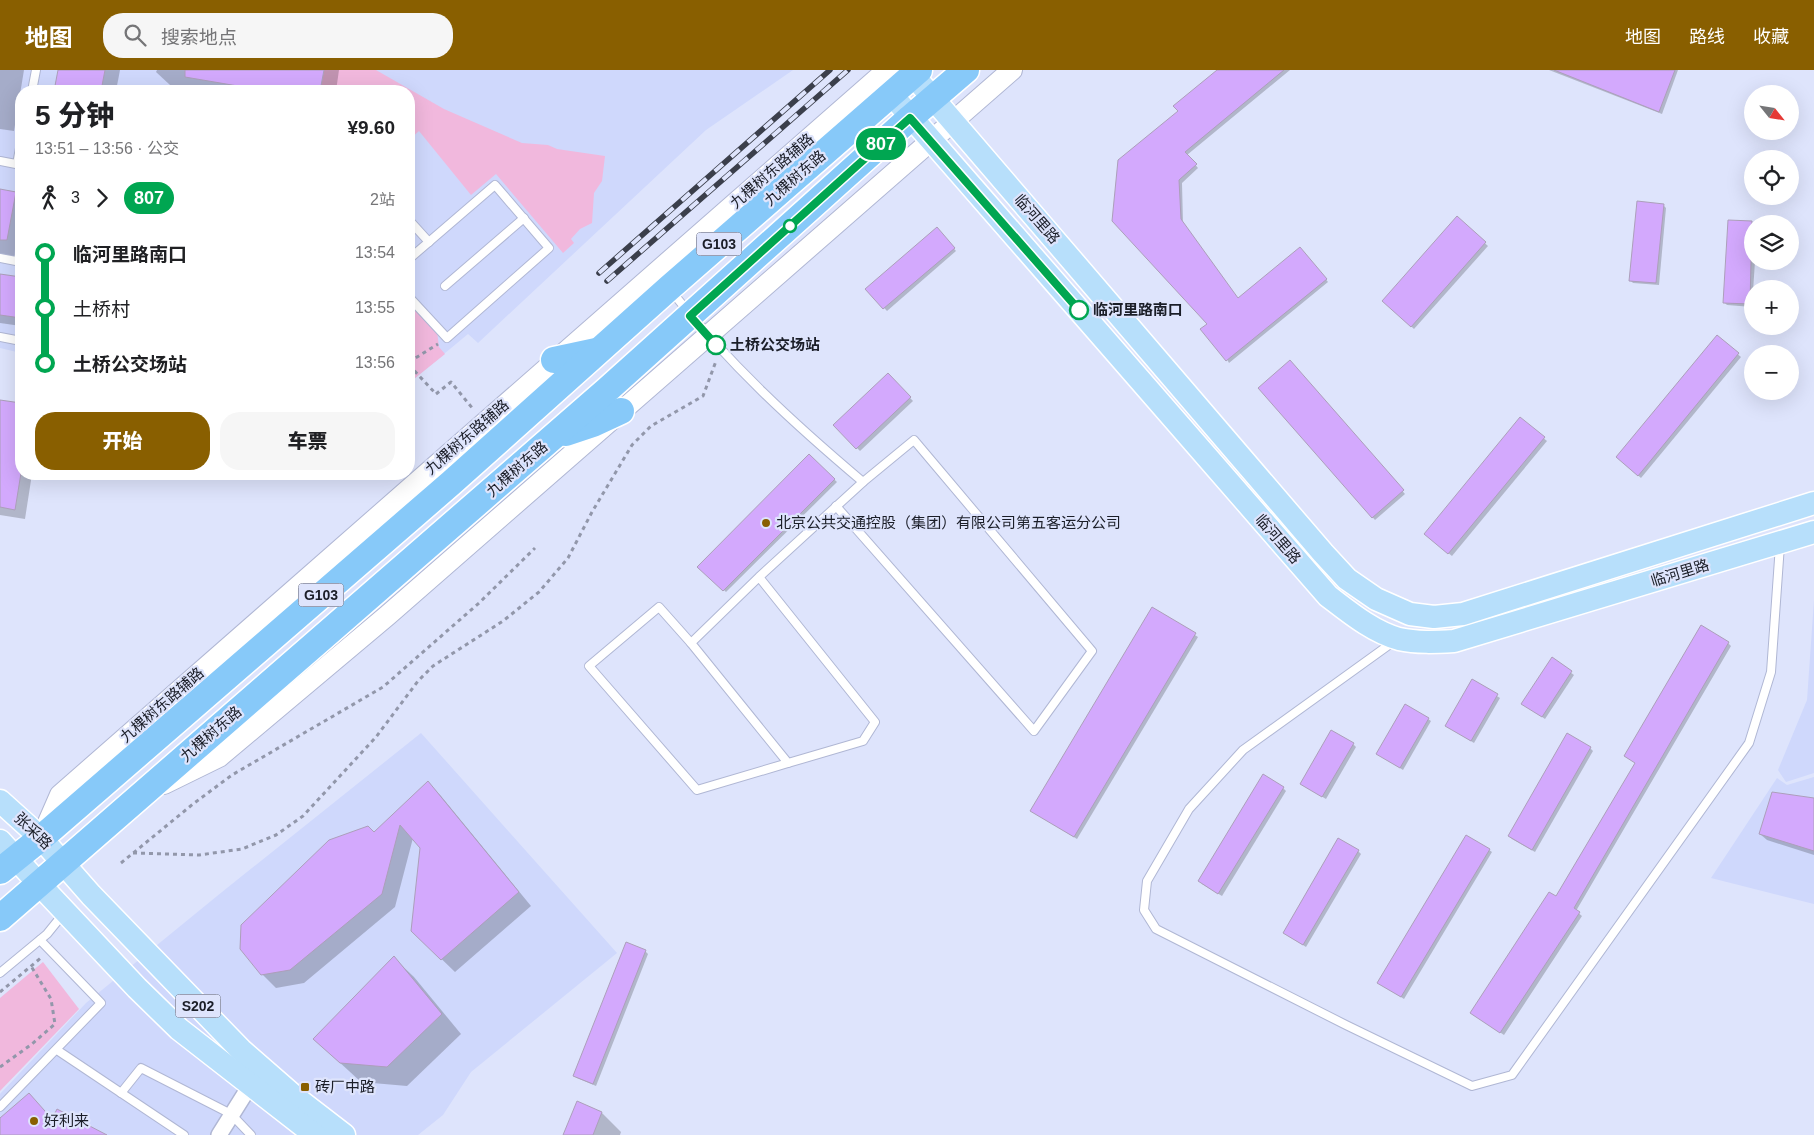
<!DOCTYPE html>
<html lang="zh">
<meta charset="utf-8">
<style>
body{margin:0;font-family:Helvetica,"Noto Sans SC",sans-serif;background:#f6f6f6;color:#202124;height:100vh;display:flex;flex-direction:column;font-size:19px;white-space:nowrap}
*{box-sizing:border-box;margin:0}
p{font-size:16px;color:#757577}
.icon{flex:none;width:28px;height:28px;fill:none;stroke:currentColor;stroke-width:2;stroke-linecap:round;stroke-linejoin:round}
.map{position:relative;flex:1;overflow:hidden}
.side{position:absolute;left:15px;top:15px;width:400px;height:395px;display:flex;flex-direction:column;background:#fff;border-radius:20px;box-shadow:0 5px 20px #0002}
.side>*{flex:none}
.badge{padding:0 10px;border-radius:16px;font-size:18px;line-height:32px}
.needle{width:32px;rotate:120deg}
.buttons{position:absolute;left:1744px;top:15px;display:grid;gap:10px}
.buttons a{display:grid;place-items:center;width:55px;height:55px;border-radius:50%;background:#fff;box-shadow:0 5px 20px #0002;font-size:25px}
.map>.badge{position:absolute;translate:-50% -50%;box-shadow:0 0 0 2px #fff}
.legs{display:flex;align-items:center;gap:8px;height:55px;padding:0 20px;font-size:16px}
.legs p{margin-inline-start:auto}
.head{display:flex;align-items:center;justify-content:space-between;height:85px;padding:0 20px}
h1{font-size:28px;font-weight:800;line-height:38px}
.cta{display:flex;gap:10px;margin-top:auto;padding:10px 20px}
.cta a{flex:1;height:58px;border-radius:20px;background:#895f00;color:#fff;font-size:20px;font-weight:800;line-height:58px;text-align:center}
.cta a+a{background:#f6f6f6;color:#202124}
ul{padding:0 20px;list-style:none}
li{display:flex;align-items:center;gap:18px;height:55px;font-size:19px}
li i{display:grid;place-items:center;width:8px;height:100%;margin:0 6px;background:currentColor}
li i::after{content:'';width:12px;height:12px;margin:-6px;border:4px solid;border-radius:50%;background:#fff}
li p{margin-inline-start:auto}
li:first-child i{background:linear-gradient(#0000 50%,currentColor 0)}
li:last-child i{background:linear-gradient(currentColor 50%,#0000 0)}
header{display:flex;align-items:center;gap:30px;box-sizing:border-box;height:70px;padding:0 25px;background:#895f00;color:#fff}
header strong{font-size:24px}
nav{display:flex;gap:28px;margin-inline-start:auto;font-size:18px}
.search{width:350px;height:45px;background:#f6f6f6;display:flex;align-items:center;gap:12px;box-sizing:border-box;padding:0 18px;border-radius:20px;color:#757577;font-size:19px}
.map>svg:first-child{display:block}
</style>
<header>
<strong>地图</strong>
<div class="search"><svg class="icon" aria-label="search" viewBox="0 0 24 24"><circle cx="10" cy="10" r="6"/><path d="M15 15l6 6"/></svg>搜索地点</div>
<nav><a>地图</a><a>路线</a><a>收藏</a></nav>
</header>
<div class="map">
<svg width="1814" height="1065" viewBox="0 0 1814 1065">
<rect width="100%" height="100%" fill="#dee4fc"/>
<!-- built -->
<g fill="#cfd8fc">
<path d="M0,0H793L706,60L478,273L468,264L409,313V21H21V283L0,278Z"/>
<path d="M1814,530V703L1786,712L1778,700L1807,630Z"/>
<path d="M421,663L617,883L471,1002L443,1045L418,1065H0V1024L86,933L222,822Z"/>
<path d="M1814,707V834L1711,808L1777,708L1787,715Z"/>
</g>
<!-- green -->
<g fill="#f1b8dd">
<path d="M324,0H376L444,39L522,73L548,75L557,79L605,86L602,111L594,123L592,153L580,159L571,169L574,173L563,183L496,104L471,125L419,61L409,70V21H320Z"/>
<path d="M409,227L437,261L439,277L445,284L409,313Z"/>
<path d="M43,892L79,939L0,1021V928Z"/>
</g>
<!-- shadow -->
<g fill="#0003">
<path d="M0,0H24L14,61L0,59Z"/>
<path d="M59,0H120L116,21H55Z"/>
<path d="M157,0H339L336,21H206L170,15L156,2Z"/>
<path d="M1219,0H1290L1187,85L1198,98L1182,113L1183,153L1238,229L1303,181L1328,212L1229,293L1208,254L1113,151L1180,41Z"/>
<path d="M1549,0H1678L1662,44Z"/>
<path d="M0,121L15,123L21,130V176L18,192L0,189Z"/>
<path d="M1663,135L1666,138L1659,215L1633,213L1630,210Z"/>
<path d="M1457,148L1488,176L1414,259L1384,231Z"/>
<path d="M1729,151L1755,154H1752V191H1755L1752,237L1727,235L1724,232Z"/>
<path d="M940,162L956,181L887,241L867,219Z"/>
<path d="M0,205L21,208V256L0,253Z"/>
<path d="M1717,267L1741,287L1641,408L1620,390Z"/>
<path d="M1293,295L1405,424L1375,450L1260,318Z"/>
<path d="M888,305L913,331L860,381L834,355Z"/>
<path d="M0,331L21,335V404H32L25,449L0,445Z"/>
<path d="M1520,349L1547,371L1452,486L1428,467Z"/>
<path d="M809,386L837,412L726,522L699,497Z"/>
<path d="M1153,539L1198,567L1077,769L1032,741Z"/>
<path d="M1728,573L1731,576L1576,841L1582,846L1504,965L1471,943L1556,828L1636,693L1625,686Z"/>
<path d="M1552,589L1574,605L1545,649L1526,636Z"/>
<path d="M1473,611L1500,628L1474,673L1450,658Z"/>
<path d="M1428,649L1431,651L1403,700L1378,684Z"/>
<path d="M1353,674L1356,677L1326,729L1301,714Z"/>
<path d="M1590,678L1593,681L1535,782L1512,769L1509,766Z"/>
<path d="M428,712L441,726L531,836L455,902L426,874L422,778L413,768L395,837L304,913L276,918L262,904L374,764Z"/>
<path d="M1283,718L1286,721L1222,826L1202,814Z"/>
<path d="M1814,729V785L1767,770L1760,764Z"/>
<path d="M1489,780L1492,782L1404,929L1382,915Z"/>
<path d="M1358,781L1361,784L1306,877L1287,865Z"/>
<path d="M645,881L648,884L596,1016L577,1008L574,1006Z"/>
<path d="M394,888L414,907L461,964L407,1016L361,1012L314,969Z"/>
<path d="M602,1043L621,1062L620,1065H565Z"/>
</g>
<!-- building -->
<g fill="#d3a9fd" stroke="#ac9fba">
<path d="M58,0H105L101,21H54Z"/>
<path d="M185,0H324L320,21H267L185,7Z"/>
<path d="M1217,0H1284L1185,82L1197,94L1179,110L1181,149L1238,228L1300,177L1327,209L1226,291L1200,259L1207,254L1112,151L1118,90L1178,41L1173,36Z"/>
<path d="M1554,0H1675L1659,42Z"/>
<path d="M0,119L16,122L7,170H0Z"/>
<path d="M1637,131L1664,134L1656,213L1629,211Z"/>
<path d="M1457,146L1486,172L1411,257L1382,231Z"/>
<path d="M1728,150L1752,151L1750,234L1723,233Z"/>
<path d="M937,157L955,178L883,239L865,219Z"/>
<path d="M0,204L21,207V248L0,245Z"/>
<path d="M1717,265L1739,283L1638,406L1616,387Z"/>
<path d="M1290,290L1404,420L1372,448L1258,318Z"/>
<path d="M888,303L911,327L856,379L833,355Z"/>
<path d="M0,330L21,333V403L15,440L0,437Z"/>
<path d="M1520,347L1545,367L1448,484L1424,464Z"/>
<path d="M809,384L835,409L723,521L697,497Z"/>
<path d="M1152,537L1196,563L1074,767L1030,741Z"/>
<path d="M1701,555L1729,572L1574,838L1580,842L1500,963L1470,943L1549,822L1556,826L1635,693L1624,686Z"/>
<path d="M1552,587L1572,601L1542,647L1521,634Z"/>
<path d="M1472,609L1498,624L1471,671L1445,656Z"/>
<path d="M1405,634L1429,648L1400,698L1376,684Z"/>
<path d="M1331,660L1354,673L1322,727L1300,714Z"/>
<path d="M1567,663L1591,677L1532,780L1508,766Z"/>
<path d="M1263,704L1284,717L1218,824L1198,811Z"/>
<path d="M428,711L519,822L441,890L411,861L420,778L400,755L382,824L290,900L261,905L240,879L241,855L329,770L368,756L374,762Z"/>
<path d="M1772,722L1814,728V781L1759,764Z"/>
<path d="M1466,765L1490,779L1401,927L1377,913Z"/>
<path d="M1338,768L1359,780L1303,875L1283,863Z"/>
<path d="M626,872L646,880L593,1014L573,1006Z"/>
<path d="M394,886L442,944L387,997L340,993L313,969Z"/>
<path d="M29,1023L52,1049L57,1039L107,1065H0V1048Z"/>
<path d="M577,1031L602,1042L593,1065H563Z"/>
</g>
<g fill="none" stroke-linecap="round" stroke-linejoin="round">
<defs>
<g id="lane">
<path d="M32,21L36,0"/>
<path d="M141,21H145"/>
<path d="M0,91L21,95"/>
<path d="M17,94L21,73"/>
<path d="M409,150L429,172"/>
<path d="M0,188L21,192"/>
<path d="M409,189L495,115L549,178L447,268L409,227"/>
<path d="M18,191L21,173"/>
<path d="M445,216L524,148"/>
<path d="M672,222C729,294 793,353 863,412L759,507L691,573L788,693L863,671L875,652L759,507"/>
<path d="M0,267L21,271"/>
<path d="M836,436L1034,661L1092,581L914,370L863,412"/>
<path d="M1393,572L1243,680L1189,739L1147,811L1144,840L1156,859L1346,955L1472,1016L1512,1005L1749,673L1771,602L1780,475"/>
<path d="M691,573L659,537L589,596L697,720L788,693"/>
<path d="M0,903L47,864L64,843"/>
<path d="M57,980L184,1065"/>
<path d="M121,1023L141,998L231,1044L251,1065"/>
<path d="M0,1037L101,933L40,870"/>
</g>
<path id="street" d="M219,1065L251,1014"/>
<g id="secondary">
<path d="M164,714L219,687L388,545L1012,0"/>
<path d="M43,764L60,725L887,0"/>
</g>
<g id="primary">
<path d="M913,5L1323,483L1347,509L1376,529L1410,544L1434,547L1463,544L1814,433"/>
<path d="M891,24L1328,526C1349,542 1373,562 1399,569C1417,573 1436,572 1454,571L1814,462"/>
<path d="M0,731L41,768L91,825L241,980L296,1028L344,1065"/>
<path d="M0,771L40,815L137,918L179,959L315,1065"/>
</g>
<g id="highway">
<path d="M554,290L596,281"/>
<path d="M566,363L593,354L621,341"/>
<path d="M0,801L41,768L451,413L669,218L919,0"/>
<path d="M0,848L607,320L910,48L966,0"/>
</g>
</defs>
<!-- lane casing -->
<use href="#lane" stroke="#b0b7d4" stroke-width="10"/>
<!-- street casing -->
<use href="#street" stroke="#b0b7d4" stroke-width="18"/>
<!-- secondary casing -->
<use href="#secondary" stroke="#b0b7d4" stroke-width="22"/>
<!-- primary casing -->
<use href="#primary" stroke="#fff" stroke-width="25"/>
<!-- highway casing -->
<use href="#highway" stroke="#fff" stroke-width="29"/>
<!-- path -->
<g stroke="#9297aa" stroke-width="3" stroke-dasharray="4 4" stroke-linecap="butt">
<path d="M409,292L438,274"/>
<path d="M409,295L436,324"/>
<path d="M133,783L199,785L242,779L276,765L303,746L376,667L418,611L433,596L503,551L539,522L568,488L592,442L632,375L651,356L703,326L716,291"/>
<path d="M121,793L193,734L232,705L383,617L479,533L535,478"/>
<path d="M0,922L42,887"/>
<path d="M0,997L32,974L55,954L51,929L31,896"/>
</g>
<!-- lane -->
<use href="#lane" stroke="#fff" stroke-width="8"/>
<!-- street -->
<use href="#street" stroke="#fff" stroke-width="15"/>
<!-- secondary -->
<use href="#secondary" stroke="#fff" stroke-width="20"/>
<!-- primary -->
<use href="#primary" stroke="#b7dffb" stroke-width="22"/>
<!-- highway -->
<use href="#highway" stroke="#87c9f9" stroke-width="26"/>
<defs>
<g id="rail">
<path d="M599,203L830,0"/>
<path d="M607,211L848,0"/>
</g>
</defs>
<!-- rail casing -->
<use href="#rail" stroke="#3b3f4b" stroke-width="5.5"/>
<!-- rail -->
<use href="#rail" stroke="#dee4fc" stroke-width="4" stroke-dasharray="11" stroke-linecap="butt"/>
<!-- path-bridge -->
<path stroke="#9297aa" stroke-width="3" stroke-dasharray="4 4" stroke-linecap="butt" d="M436,324L451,312L473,339"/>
</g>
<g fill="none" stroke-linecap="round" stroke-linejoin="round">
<defs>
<path id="line-1" d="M716,275L690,246L910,48L1079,240"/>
</defs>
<!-- line-1 casing -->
<use href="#line-1" stroke="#fff" stroke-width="11"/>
<!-- line-1 -->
<use href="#line-1" stroke="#00a651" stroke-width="8"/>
</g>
<!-- markers -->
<g fill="#fff" stroke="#00a651" stroke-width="2.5">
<circle cx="790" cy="156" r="6"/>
<circle cx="1079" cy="240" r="9"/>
<circle cx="716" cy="275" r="9"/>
</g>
<g fill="#895f00" stroke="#dee4fc" stroke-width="2">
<circle cx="766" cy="453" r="5"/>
<rect x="300" y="1012" width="10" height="10" rx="2.5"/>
<circle cx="34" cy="1051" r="5"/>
</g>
<g text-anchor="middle" stroke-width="4.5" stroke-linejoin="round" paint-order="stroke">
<!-- shield labels -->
<g fill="#dee4fc" stroke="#565968" stroke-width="1">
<rect x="696.5" y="162.5" width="45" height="23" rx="4"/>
<rect x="298.5" y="513.5" width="45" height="23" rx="4"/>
<rect x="175.5" y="924.5" width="45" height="23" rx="4"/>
</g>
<g font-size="14" font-weight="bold" fill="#1b1e28">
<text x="719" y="179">G103</text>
<text x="321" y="530">G103</text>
<text x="198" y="941">S202</text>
</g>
<!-- street labels -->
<g font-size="15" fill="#1b1e28" stroke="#dee4fc">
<text transform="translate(772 101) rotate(-41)" y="5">九棵树东路辅路</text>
<text transform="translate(795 108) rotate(-41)" y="5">九棵树东路</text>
<text transform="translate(1037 149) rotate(49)" y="5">临河里路</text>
<text transform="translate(467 367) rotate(-41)" y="5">九棵树东路辅路</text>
<text transform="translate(517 399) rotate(-41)" y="5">九棵树东路</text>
<text transform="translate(1278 469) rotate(49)" y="5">临河里路</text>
<text transform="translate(1680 503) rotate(-17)" y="5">临河里路</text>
<text transform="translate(162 635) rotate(-41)" y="5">九棵树东路辅路</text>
<text transform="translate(211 664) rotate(-41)" y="5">九棵树东路</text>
<text transform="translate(33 761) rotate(44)" y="5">张采路</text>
</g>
<!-- stop labels -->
<g font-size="15" font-weight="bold" fill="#1b1e28" stroke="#dee4fc" text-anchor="start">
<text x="1093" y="245">临河里路南口</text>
<text x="730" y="280">土桥公交场站</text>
</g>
<!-- poi labels -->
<g font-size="15" fill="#1b1e28" stroke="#dee4fc" text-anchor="start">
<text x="776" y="458">北京公共交通控股（集团）有限公司第五客运分公司</text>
<text x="315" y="1022">砖厂中路</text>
<text x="44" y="1056">好利来</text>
</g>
</g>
</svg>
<div class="buttons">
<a><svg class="needle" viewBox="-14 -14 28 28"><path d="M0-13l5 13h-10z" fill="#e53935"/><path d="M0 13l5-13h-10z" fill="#757577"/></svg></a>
<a><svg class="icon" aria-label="locate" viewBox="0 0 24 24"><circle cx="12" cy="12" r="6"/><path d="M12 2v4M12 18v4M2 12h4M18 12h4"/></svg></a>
<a><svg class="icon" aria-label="layers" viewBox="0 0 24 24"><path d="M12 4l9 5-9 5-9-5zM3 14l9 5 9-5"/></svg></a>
<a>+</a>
<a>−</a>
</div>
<b class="badge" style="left:881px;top:74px;background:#00a651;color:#fff">807</b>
<section class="side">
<div class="head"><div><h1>5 分钟</h1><p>13:51 – 13:56 · 公交</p></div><b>¥9.60</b></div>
<div class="legs"><svg class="icon" aria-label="walk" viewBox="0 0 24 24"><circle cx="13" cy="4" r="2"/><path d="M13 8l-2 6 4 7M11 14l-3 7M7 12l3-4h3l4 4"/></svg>3<svg class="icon" aria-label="forward" viewBox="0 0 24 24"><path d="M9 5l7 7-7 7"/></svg><b class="badge" style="background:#00a651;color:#fff">807</b><p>2站</p></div>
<ul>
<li><i style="color:#00a651"></i><b>临河里路南口</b><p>13:54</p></li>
<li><i style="color:#00a651"></i><span>土桥村</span><p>13:55</p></li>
<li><i style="color:#00a651"></i><b>土桥公交场站</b><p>13:56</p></li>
</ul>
<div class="cta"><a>开始</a><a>车票</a></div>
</section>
</div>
